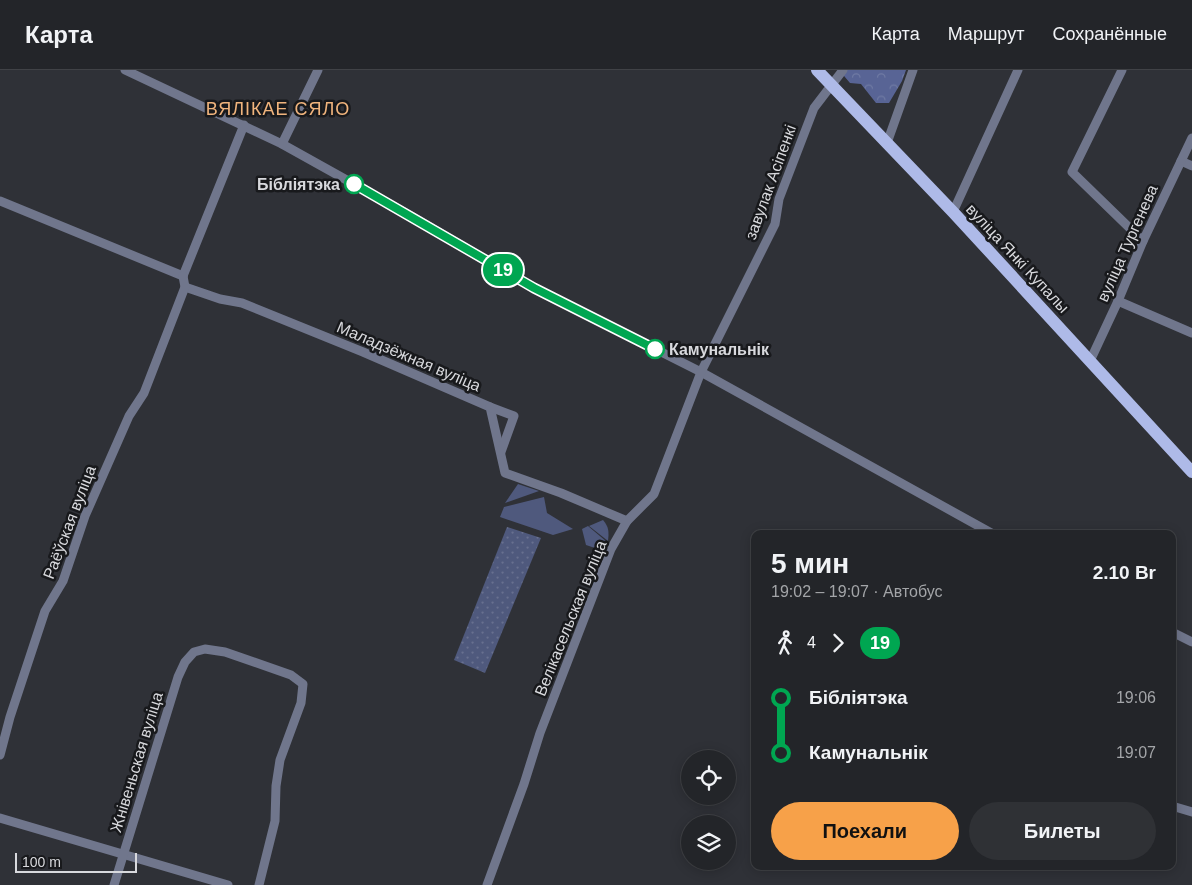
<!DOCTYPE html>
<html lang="ru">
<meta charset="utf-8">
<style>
body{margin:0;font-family:Helvetica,sans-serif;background:#2f3135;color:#f1f3f6;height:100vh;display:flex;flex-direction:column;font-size:19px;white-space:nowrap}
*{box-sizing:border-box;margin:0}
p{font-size:16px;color:#a3a5a8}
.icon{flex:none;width:28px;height:28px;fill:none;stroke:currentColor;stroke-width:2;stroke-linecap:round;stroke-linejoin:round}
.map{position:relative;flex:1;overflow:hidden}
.drawer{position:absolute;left:751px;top:460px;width:425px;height:340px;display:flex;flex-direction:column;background:#232529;border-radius:10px;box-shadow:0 2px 12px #0003,0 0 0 1px #404246}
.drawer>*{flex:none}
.badge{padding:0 10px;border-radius:16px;font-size:18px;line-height:32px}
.tools{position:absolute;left:681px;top:680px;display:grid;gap:10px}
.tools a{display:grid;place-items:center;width:55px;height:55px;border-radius:50%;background:#232529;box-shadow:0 2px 12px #0003,0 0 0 1px #404246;font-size:25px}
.scale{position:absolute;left:15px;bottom:12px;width:122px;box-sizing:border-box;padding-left:5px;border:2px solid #d8d9dd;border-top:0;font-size:14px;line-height:18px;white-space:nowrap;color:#d8d9dd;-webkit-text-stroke:4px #18191c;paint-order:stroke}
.map>.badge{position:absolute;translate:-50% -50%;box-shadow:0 0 0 2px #fff}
.legs{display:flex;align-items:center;gap:8px;height:55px;padding:0 20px;font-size:16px}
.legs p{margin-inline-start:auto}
.head{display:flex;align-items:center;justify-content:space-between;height:85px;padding:0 20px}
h1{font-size:28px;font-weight:700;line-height:38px}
.cta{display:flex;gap:10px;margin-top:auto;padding:10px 20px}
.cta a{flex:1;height:58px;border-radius:30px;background:#f7a149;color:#111;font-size:20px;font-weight:700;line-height:58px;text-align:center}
.cta a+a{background:#2f3135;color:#f1f3f6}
ul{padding:0 20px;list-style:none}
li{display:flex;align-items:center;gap:18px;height:55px;font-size:19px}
li i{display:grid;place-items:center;width:8px;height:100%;margin:0 6px;background:currentColor}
li i::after{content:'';width:12px;height:12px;margin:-6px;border:4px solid;border-radius:50%;background:#232529}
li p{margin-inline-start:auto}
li:first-child i{background:linear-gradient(#0000 50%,currentColor 0)}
li:last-child i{background:linear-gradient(currentColor 50%,#0000 0)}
header{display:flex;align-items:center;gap:30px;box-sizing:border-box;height:70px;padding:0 25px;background:#232529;border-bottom:1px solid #404246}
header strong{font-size:24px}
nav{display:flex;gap:28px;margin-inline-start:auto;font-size:18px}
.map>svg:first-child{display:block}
</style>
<header>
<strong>Карта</strong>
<nav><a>Карта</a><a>Маршрут</a><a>Сохранённые</a></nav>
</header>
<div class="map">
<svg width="1192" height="815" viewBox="0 0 1192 815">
<defs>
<pattern id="forest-crowns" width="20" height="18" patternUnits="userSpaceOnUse" patternTransform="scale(1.25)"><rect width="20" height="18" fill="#586495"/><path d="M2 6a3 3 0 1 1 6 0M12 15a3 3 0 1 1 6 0" fill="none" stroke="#6f7aa3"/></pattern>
<pattern id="garden-dots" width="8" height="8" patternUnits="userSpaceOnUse" patternTransform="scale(1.25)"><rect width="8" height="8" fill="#4f597d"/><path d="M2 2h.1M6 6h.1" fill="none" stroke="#68708f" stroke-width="1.8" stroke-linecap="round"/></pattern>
</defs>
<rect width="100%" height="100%" fill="#2f3137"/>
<!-- green -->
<g fill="#4f597d">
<path d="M518,414L539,421L505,433Z"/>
<path d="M544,427L547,443L573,459L553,465L500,447L504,437Z"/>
<path d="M603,450C609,457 609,462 608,471L589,456Z"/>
<path d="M588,456L607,472L604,481L586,475L582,459Z"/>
</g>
<!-- forest -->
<path fill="url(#forest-crowns)" d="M839,0H906L902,11L889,33H876L861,14L850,13Z"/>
<!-- garden -->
<path fill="url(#garden-dots)" d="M507,457L541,468L485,603L454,590Z"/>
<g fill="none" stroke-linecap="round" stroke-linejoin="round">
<!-- street -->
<g stroke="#70768c" stroke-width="9">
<path d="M125,0L282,74L413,147L534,218L701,302L993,464"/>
<path d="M1122,0L1072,102L1143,171"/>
<path d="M887,73L913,0"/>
<path d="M282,74L318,0"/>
<path d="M1181,91L1192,96"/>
<path d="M0,131L183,206"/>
<path d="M953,142L1018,0"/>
<path d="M183,206L244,55"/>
<path d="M185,217L220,229L242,233L363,282L490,337L505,403L561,423L627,451"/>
<path d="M1118,231L1192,263"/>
<path d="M1090,291L1118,231L1143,171L1192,68"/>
<path d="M490,337L514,346L501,382"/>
<path d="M1172,562L1192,572"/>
<path d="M0,685L10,647L45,541L63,511L85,446L129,346L144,323L185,217L183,206"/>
<path d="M1172,736L1192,742"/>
<path d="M0,748L228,815"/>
<path d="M114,815L178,607L185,592L194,582L205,579L225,582L291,605L303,614L301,633L280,690L276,716L275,751L259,815"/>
<path d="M487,815L524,714L540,663L611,479L627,451L654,424L701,302L775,154L779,129L814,38L843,0"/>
</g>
<!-- primary -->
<path stroke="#aebae8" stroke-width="12" d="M817,0L953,142L1192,402"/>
</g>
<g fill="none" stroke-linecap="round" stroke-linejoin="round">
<defs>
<path id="line-1" d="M354,114L534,218L655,279"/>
</defs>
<!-- line-1 casing -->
<use href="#line-1" stroke="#fff" stroke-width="11"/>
<!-- line-1 -->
<use href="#line-1" stroke="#00a651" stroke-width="8"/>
</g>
<!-- markers -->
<g fill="#fff" stroke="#00a651" stroke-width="2.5">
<circle cx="354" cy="114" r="9"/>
<circle cx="655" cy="279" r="9"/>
</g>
<g text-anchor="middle" stroke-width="5" stroke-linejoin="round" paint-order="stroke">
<!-- street labels -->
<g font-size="16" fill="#d8d9dd" stroke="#18191c">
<text transform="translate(770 112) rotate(-70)" y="6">завулак Асіпенкі</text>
<text transform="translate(1127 173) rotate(-66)" y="6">вуліца Тургенева</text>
<text transform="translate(1018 188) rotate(47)" y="6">вуліца Янкі Купалы</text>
<text transform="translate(409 286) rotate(23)" y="6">Маладзёжная вуліца</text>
<text transform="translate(69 452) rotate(-69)" y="6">Раёўская вуліца</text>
<text transform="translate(570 548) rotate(-68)" y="6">Велікасельская вуліца</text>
<text transform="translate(136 692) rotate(-73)" y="6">Жнівеньская вуліца</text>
</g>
<!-- stop labels -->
<g font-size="16" font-weight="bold" fill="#d8d9dd" stroke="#18191c" text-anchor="end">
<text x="340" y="120">Бібліятэка</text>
<text x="669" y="285" text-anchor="start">Камунальнік</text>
</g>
<!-- neighbourhood labels -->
<g font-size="18" letter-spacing="1" fill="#f0b47d" stroke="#18191c">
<text x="278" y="45">ВЯЛІКАЕ СЯЛО</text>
</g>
</g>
</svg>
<div class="tools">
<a><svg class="icon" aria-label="locate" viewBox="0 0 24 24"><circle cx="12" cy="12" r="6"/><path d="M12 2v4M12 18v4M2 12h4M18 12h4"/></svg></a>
<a><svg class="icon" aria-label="layers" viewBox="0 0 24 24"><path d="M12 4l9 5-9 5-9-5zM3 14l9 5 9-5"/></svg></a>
</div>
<div class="scale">100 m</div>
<b class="badge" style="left:503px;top:200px;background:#00a651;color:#fff">19</b>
<section class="drawer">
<div class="head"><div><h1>5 мин</h1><p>19:02 – 19:07 · Автобус</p></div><b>2.10 Br</b></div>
<div class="legs"><svg class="icon" aria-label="walk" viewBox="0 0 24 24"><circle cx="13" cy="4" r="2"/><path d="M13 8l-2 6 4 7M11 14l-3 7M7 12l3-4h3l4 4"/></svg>4<svg class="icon" aria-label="forward" viewBox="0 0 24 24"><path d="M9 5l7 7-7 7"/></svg><b class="badge" style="background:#00a651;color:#fff">19</b></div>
<ul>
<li><i style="color:#00a651"></i><b>Бібліятэка</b><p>19:06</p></li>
<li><i style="color:#00a651"></i><b>Камунальнік</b><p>19:07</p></li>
</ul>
<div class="cta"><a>Поехали</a><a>Билеты</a></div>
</section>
</div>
